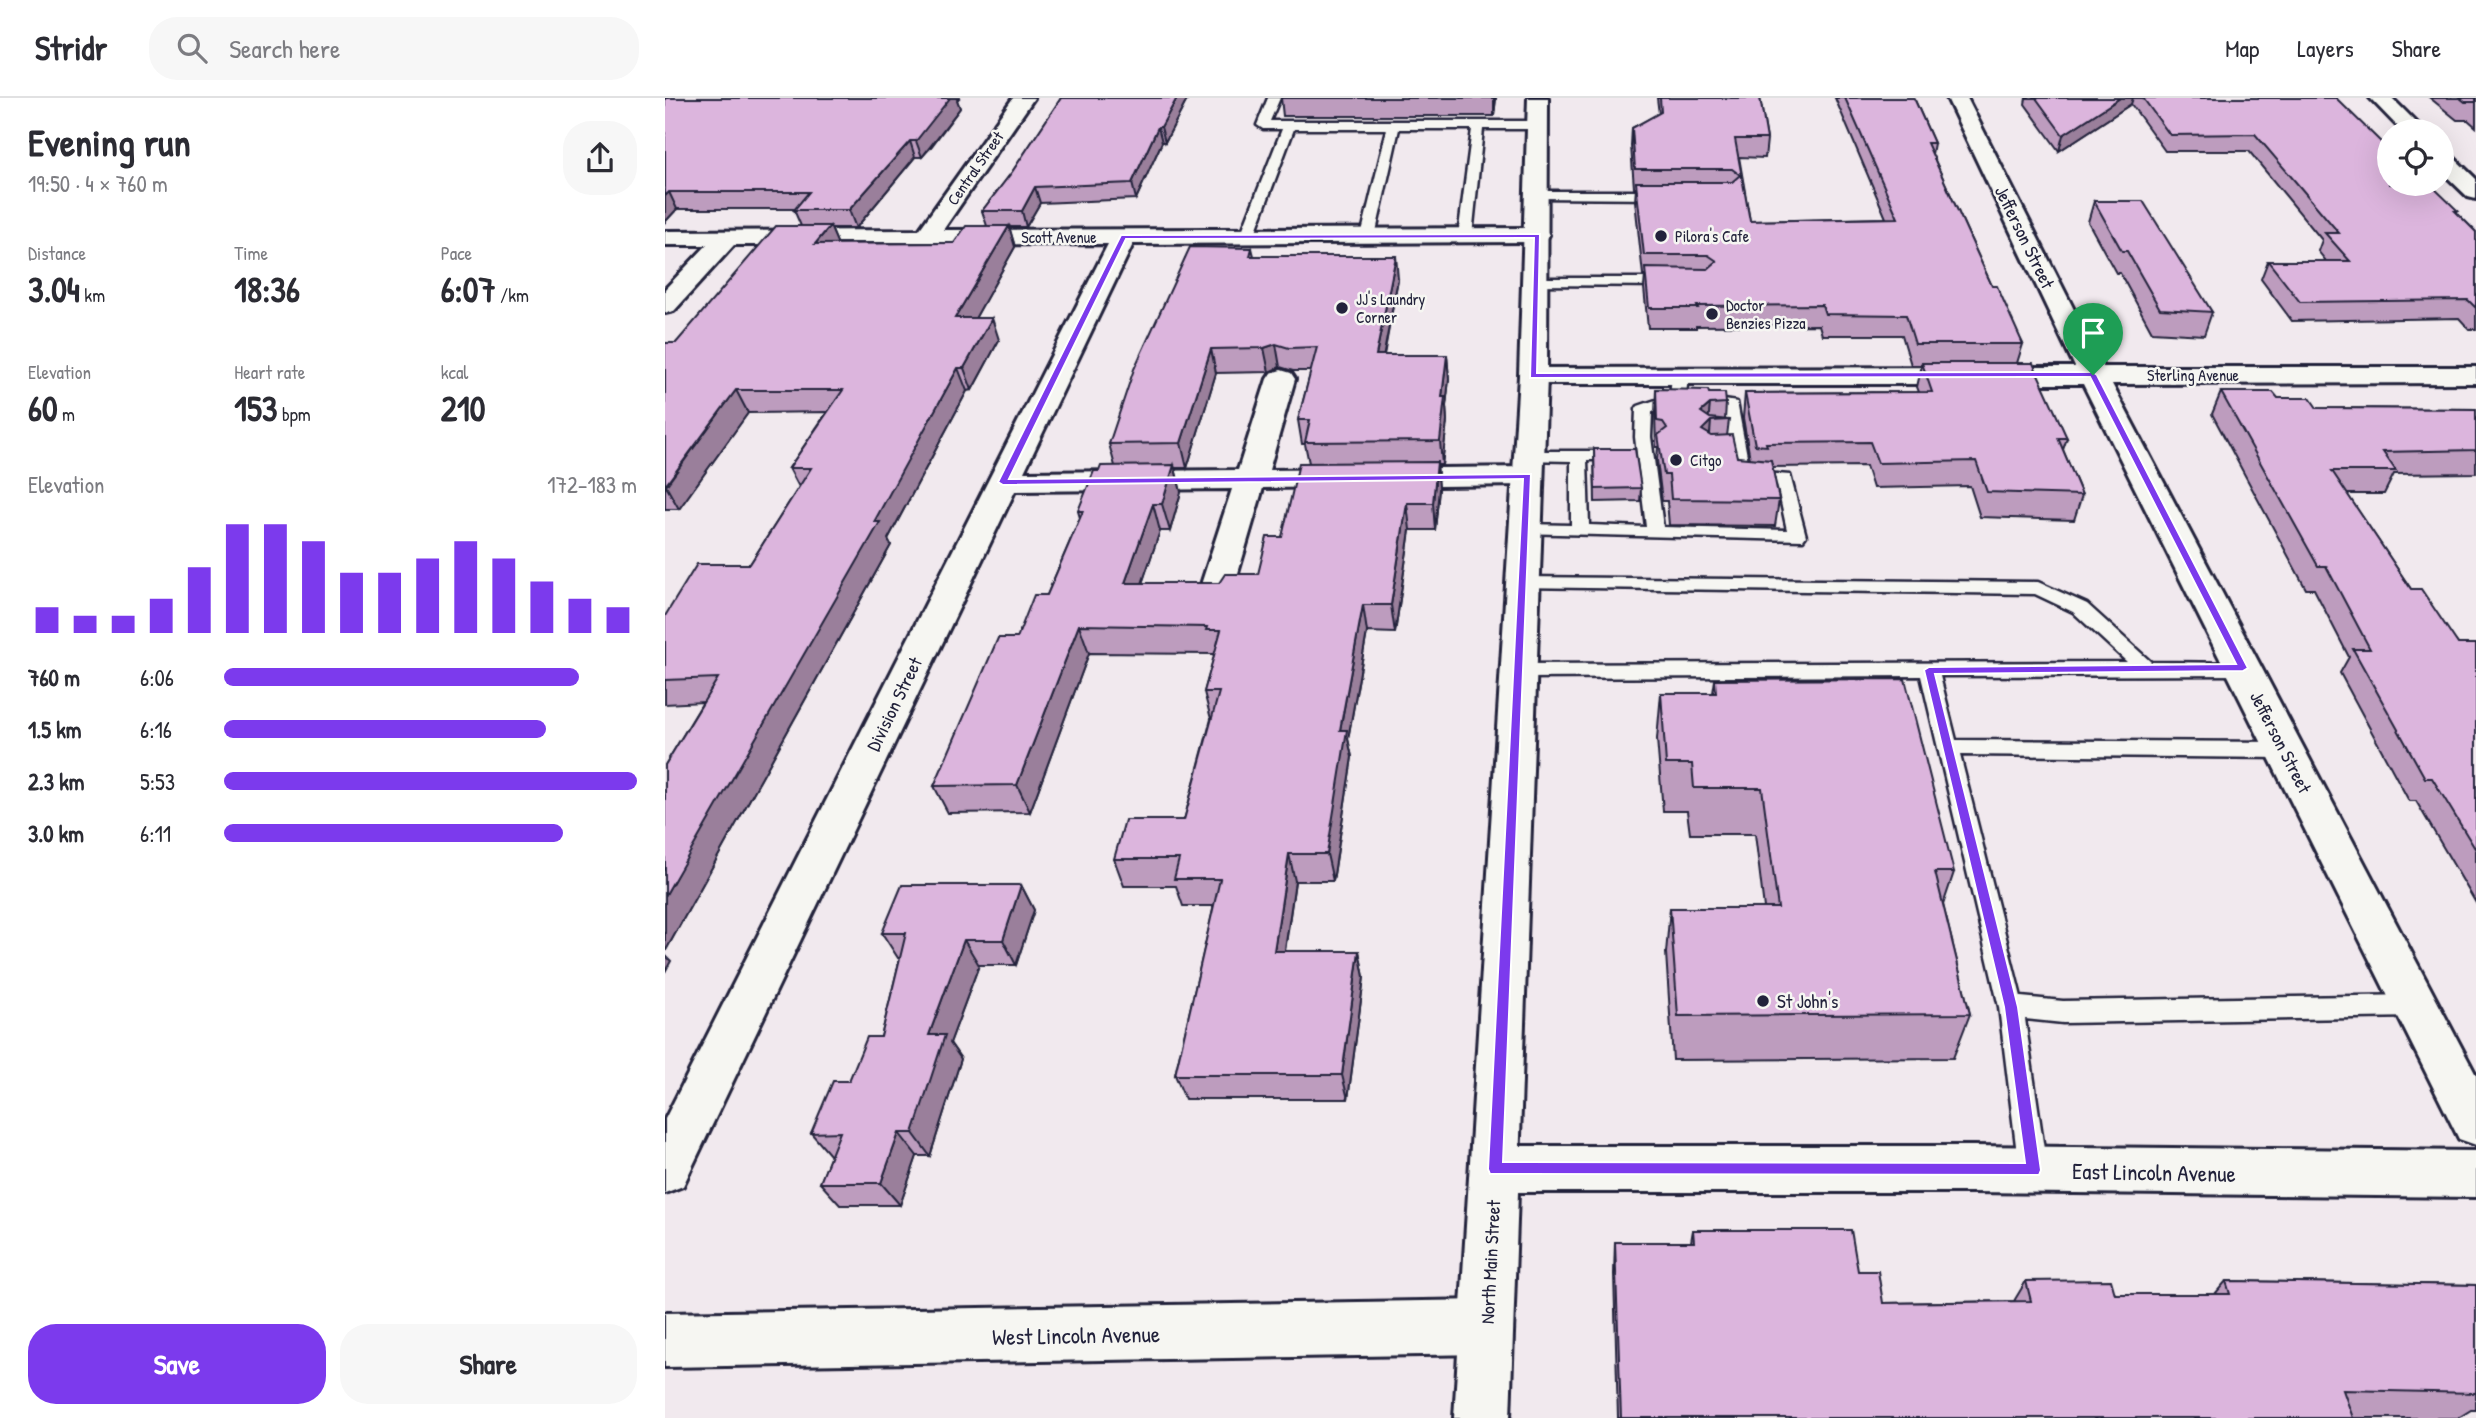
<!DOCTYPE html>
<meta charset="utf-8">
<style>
body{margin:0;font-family:"Patrick Hand",sans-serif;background:#f7f7f7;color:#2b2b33;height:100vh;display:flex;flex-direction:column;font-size:26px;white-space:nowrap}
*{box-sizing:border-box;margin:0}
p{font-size:23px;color:#7c7c81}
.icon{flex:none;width:38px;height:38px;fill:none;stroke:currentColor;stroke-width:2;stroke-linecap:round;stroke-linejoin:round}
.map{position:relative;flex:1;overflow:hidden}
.side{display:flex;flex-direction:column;background:#fff;width:665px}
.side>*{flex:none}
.fabs{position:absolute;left:1712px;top:21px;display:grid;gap:14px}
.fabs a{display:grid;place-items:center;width:77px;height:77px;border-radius:50%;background:#fff;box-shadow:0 7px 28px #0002;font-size:35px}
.pin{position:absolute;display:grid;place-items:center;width:60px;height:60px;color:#fff;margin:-72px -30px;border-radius:50% 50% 50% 0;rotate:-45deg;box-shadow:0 0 7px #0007}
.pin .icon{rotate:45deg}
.round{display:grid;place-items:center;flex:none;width:74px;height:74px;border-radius:28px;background:#f7f7f7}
.headline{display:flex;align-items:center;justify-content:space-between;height:119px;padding:0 28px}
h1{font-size:38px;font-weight:800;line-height:52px}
.figures{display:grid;grid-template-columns:repeat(3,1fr);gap:10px;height:119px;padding:7px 28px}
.figures div{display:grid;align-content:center}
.figures b{font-size:35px;font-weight:800}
.figures small{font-size:19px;font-weight:400}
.figures p{font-size:19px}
.chart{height:196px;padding:14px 28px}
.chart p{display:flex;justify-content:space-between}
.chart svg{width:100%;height:126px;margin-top:7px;stroke:#7c3aed;stroke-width:6}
.cta{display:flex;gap:14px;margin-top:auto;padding:14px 28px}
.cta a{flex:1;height:80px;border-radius:28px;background:#7c3aed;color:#fff;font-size:28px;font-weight:800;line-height:80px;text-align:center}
.cta a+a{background:#f7f7f7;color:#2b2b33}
ul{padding:0 28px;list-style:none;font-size:23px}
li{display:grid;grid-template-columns:112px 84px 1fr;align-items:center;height:52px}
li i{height:18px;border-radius:9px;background:#7c3aed}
header{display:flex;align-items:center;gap:42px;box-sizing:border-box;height:98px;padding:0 35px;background:#fff;border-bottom:2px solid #e1e1e2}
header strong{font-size:33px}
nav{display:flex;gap:38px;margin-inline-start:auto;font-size:24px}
.search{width:490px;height:63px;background:#f7f7f7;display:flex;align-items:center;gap:18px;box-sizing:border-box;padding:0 24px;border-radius:28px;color:#7c7c81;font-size:26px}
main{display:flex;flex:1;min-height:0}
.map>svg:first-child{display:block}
</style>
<header>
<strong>Stridr</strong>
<div class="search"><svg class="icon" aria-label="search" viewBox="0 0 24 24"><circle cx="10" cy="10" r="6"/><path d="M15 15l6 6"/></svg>Search here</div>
<nav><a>Map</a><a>Layers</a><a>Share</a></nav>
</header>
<main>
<section class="side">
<div class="headline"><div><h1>Evening run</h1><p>19:50 · 4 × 760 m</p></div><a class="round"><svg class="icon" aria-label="share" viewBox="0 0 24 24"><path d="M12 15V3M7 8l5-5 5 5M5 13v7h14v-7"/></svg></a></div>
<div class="figures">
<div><p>Distance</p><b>3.04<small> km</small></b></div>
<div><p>Time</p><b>18:36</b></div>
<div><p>Pace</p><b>6:07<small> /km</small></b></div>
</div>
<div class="figures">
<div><p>Elevation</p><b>60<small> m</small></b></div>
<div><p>Heart rate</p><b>153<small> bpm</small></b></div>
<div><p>kcal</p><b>210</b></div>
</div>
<div class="chart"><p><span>Elevation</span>172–183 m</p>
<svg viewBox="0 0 160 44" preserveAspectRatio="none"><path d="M5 44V35M15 44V38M25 44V38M35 44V32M45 44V21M55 44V6M65 44V6M75 44V12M85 44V23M95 44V23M105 44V18M115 44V12M125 44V18M135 44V26M145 44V32M155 44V35"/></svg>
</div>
<ul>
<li><b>760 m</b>6:06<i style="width:86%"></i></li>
<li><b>1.5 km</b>6:16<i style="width:78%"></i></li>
<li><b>2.3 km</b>5:53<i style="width:100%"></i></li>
<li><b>3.0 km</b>6:11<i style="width:82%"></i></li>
</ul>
<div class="cta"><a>Save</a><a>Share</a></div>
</section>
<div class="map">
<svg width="1811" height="1320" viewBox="0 0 1811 1320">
<rect width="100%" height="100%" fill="#f1e9ee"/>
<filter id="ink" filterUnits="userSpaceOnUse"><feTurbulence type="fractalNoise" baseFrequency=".0143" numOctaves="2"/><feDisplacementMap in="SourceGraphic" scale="14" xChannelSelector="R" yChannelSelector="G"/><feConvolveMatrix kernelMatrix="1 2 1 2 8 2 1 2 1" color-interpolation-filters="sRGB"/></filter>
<g filter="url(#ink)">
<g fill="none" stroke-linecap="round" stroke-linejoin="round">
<!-- service casing -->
<g stroke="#22223b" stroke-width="5">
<g id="service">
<path d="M603 0H615L605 23H873L879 27 873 31H818L807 138 800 142 793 138 807 31H734L710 138 703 142 696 138 722 31H629L589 138 582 142 575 138 617 31H598L592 27Z"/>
<path d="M873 93H996L1002 97 996 101 868 100V94Z"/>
<path d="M871 180H1008L1015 184 1008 188 866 187V181Z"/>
<path d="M1015 274 1023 279 1021 296 1072 304 1085 374 1125 377 1141 438 1138 442 854 435 851 431 860 426 906 427V363L858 362 856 358 864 353H962L964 357 956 362H922L924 427 981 429 970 339 971 311 973 308 1005 297 1007 279ZM1014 305 1059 311 1069 379 1077 384 1112 386 1122 432 998 429 986 339 987 314Z"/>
<path d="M857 479 1373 484 1422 506 1486 564 1585 565 1588 570 1585 575 1578 577 1275 578 1291 642 1620 644 1627 647 1630 652 1627 657 1620 660 1295 657 1356 899 1398 903 1752 897 1761 901 1764 908 1761 915 1752 919 1398 925 1360 921 1382 1072 1378 1081 1368 1085 1358 1081 1354 1072 1334 909 1256 578 853 580 846 578 843 573 846 568 853 566 1462 564 1408 514 1370 496 850 489 848 485Z"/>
</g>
</g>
<!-- minor casing -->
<g stroke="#22223b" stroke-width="6">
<g id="minor">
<path d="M348 0H369L278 132 872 130 881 132 884 137 881 142 872 144 468 146 359 374 573 372 602 281 606 275 616 272 626 275 630 281 604 372 862 369 873 371 877 378 873 385 862 387 598 390 566 499 561 507 549 510 537 507 532 499 567 391 350 393 18 1088 0 1095V1021L443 146 69 147 9 213 0 215V191L42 147H0V133L254 132Z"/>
<path d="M1282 0H1302L1438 269H1811V285L1447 286 1811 977V1047L1794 1041 1418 286H868L858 284 854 278 858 272 868 270 1410 269Z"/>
<path d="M1705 0H1727L1760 33H1737Z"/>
<path d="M1776 53 1784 55 1811 81V101L1803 99 1776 73Z"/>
<path d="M830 1048H1308L1811 1053V1099L1308 1094H830L812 1087 805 1071 812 1055Z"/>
<path d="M821 1202 840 1210 848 1229 840 1248 821 1256 0 1269V1215Z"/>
</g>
</g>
<!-- secondary casing -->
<g stroke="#22223b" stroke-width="6">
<path id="secondary" d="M863 0H883L882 278 845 1320H789L854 278Z"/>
</g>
<!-- service -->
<use href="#service" fill="#f6f6f2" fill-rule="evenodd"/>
<!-- minor -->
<use href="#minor" fill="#f6f6f2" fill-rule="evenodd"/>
<!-- secondary -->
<use href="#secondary" fill="#f6f6f2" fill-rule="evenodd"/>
</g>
<!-- wall -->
<g fill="#bd9cbe" stroke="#22223b" stroke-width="2" fill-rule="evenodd">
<path d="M0 0H294L292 2 295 10 266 49 257 59H250L191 130H166L172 145H289L322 128 317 113 347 74 396 0H523L500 44H497L471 101 375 105 361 129H344L350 149 310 220 334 242 307 292 302 293 223 441 226 447 0 854V667L38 604 0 606V518L85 466 134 389 124 370 162 314 83 315 14 411H0V245H11L136 128 129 112 130 111H12L0 124Z"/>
<path d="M616 0H831L829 18H618Z"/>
<path d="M992 0H1095L1102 41 1100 60 1074 59 1085 123 1221 120 1170 0H1249L1269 45 1267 56 1327 188 1358 246 1352 265 1402 340 1398 352 1417 397 1409 422 1315 419 1305 388 1208 390 1201 368 1107 369 1114 402 1110 428 1004 427 1002 403H997L992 362 993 349H991L990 316 991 291 1044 295 1061 305 1060 322H1064L1062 338 1072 359 1085 361 1078 320 1080 295 1254 294 1252 289 1257 267H1246L1237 237H1157L1154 227 1031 228V230H983L979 190 980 177H978L970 103 971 90H969L966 48 967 30 994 16Z"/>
<path d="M1361 0H1671L1724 86 1793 113 1792 115 1811 134V231H1804L1794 220 1627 223 1596 181 1603 163H1661L1653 153 1657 142 1584 53H1500L1466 6 1394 53 1360 6Z"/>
<path d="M1765 0H1811V29L1803 22H1792Z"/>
<path d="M1429 103 1547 214 1539 237 1487 234 1455 175H1451L1423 124Z"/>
<path d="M587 150 589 158 733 181 719 257H782L784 281 781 308 782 323 777 367H772L774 391 770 432H745L730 535 702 534 683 641 687 659 668 783H630L620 853H694L699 879 683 1001H520L510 977 549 808H518L511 788H459L449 761 519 722 546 621 539 594 549 559 548 556 424 555 365 714 283 715 269 688 352 540 382 497 415 420 413 413 450 368 444 346ZM615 269 628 273H646L633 322 637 346H640L644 365 617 439 593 476 554 485H477L495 433H505L516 394 510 370H522L551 275 604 274Z"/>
<path d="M1556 294 1613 300 1652 310 1811 311V375L1729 376 1719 396H1682L1746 491 1793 546H1811V805L1751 703H1744L1675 575 1684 559 1649 491H1641L1547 316Z"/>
<path d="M929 351 976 390 975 403 930 404Z"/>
<path d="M1050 582 1289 774 1278 807 1305 916 1288 960 1008 962 1001 855 1005 810H1099L1090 736H1025L1022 713H998L992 641 996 595H1048Z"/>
<path d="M356 787 369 812 351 867H314L285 945 296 961 265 1058H252L235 1107H175L155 1085 166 1058 146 1035 216 939 235 860H233L217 835Z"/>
<path d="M1028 1132 1193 1173 1218 1205 1349 1203 1361 1183 1450 1196H1550L1561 1183 1811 1187V1312H1806L1793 1320H953L949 1176 950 1144H1026Z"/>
</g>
<!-- shaded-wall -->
<g fill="#9a7f9b" stroke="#22223b" stroke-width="2">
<path d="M282 0H294L292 2 295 10 257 59 251 43Z"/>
<path d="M512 0H523L500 44 496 29Z"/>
<path d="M829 0H831L829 18Z"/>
<path d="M1455 0H1468L1466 6 1394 53 1398 37Z"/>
<path d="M493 29 497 44 471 101 467 85Z"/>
<path d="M245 43 250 59 191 130 184 112Z"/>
<path d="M370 89 375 105 361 129 357 113Z"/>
<path d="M4 94 12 111 0 124V98Z"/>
<path d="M165 128 174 149 150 146Z"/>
<path d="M344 128 350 149 298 242 290 220Z"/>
<path d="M731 158 733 181 714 281 711 257Z"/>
<path d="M327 220 334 242 307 292 299 270Z"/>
<path d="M611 246 615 269 604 274 599 250Z"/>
<path d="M546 251 551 275 522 370 516 345Z"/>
<path d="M782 257 784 281 781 308 782 323 777 367 775 343 777 299Z"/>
<path d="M293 270 302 293 223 441 226 447 0 854V798Z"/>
<path d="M71 292 83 315 14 411 1 388Z"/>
<path d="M1045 306 1043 326 1046 323 1044 349 1035 357 1036 314Z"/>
<path d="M772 364 774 391 770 432 768 405Z"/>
<path d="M509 367 516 394 505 433 497 406Z"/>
<path d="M742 405 745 432 730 535 726 507Z"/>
<path d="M488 406 495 433 468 512 460 485Z"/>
<path d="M698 507 702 534 683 641 687 659 668 783 662 756 675 632Z"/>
<path d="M414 527 424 555 365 714 352 687Z"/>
<path d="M624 756 630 783 616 879 609 853Z"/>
<path d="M356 787 369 812 351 867 338 842Z"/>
<path d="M299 842 314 867 285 945 296 961 265 1058 248 1035 264 937Z"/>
<path d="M694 853 699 879 683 1001 677 977Z"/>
<path d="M0 857 6 863 0 874Z"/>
<path d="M234 1035 252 1058 235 1107 216 1085Z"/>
</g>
<!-- building -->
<g fill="#dcb5dd" stroke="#22223b" stroke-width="2">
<path d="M0 0H285L251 43H245L184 112H129L144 94H4L0 98Z"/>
<path d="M396 0H512L496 29H493L467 85 370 89 357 113H317L347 74Z"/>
<path d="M995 0H1095L1102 41H1070L1085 123 1233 120 1180 0H1249L1269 45H1262L1327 188H1332L1358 246H1250L1241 217 1160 216 1157 207 1032 208 1033 210H984L980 170 1043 171 1052 163 1043 157H979L971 84H1067L1075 77 1067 71H970L967 30 996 14Z"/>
<path d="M1371 0H1455L1398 37Z"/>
<path d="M1478 0H1671L1724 52V86H1765L1793 113H1790L1811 134V210L1803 202 1635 204 1603 163H1685L1660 135H1674L1590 36 1505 37Z"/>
<path d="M1795 0H1811V4H1800Z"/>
<path d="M1429 103H1478L1547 214 1495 211 1462 153H1457Z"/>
<path d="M111 128H165L150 146 289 145 301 128H344L290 220H327L299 270H293L209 424H215L0 798V667L53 580 0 582V518L32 466H85L146 370H124L178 292H71L0 388V245H11Z"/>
<path d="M525 149 587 150 585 158H731L711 257H782L777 299H780L775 343 640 344 645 322H633L652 249 624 250 611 246 599 250 546 251 516 345 444 346 469 271Z"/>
<path d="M1257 265H1368L1402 340H1393L1417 397 1322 394 1311 363 1213 365 1205 344 1101 345 1102 348 1090 347 1080 295 1267 294Z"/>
<path d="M991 291 1043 292 1044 295H1060L1061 305 1045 306 1036 314 1045 320 1064 322 1046 323 1037 332 1047 338 1067 337 1072 359 1106 362 1114 402 1006 401 1004 377H999L993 337 1002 330 998 324 992 323Z"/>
<path d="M1556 294H1608L1613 300H1645L1652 310 1811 311V352L1718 354 1731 373H1667L1746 491H1756L1793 546H1811V752L1767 680H1760L1688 551H1705L1661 468H1653Z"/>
<path d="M929 351H970L976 390 930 391Z"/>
<path d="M772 364 768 405H742L726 507H698L675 632H682L662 756H624L609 853H694L677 977H510L555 781H509L514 761H449L460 722H519L554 594H539L556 532H541L542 529 414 527 352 687 269 688 333 540H352L369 497H382L418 413H413L429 373H434L436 368 509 367 497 406H488L460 485H554L560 476H593L602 439H617L634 365Z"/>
<path d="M1240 581 1289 774H1270L1305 916 1013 918 1005 810H1113L1097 690H1029L1027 666H1001L996 595H1051L1050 582Z"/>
<path d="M237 787H356L338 842H299L264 937H280L248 1035H234L216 1085H155L175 1034 146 1035 168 983H184L202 939H216L241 835H217Z"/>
<path d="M1028 1132H1186L1193 1173H1213L1218 1205 1366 1203 1361 1183 1446 1182 1450 1196H1565L1561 1183 1811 1187V1295L1678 1292 1688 1320H956L950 1144H1029Z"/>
</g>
</g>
<!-- route -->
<path fill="#7c3aed" stroke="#fff" stroke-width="2" fill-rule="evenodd" d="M875 136 872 275 1428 274 1432 277 1583 570 1578 573 1270 576 1353 909 1376 1072 1374 1077 825 1076 823 1071 858 381 338 387 333 384 456 137ZM869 140 865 280 1425 279 1571 566 1264 569 1259 572 1339 909 1360 1065 838 1064 866 376 344 381 461 141Z"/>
<!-- markers -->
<g fill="#22223b" stroke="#f6f6f2" stroke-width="2.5">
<circle cx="996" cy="138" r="7"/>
<circle cx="677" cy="210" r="7"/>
<circle cx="1047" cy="216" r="7"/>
<circle cx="1011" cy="362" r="7"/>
<circle cx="1098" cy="903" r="7"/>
</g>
<g text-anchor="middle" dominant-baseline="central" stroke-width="5" stroke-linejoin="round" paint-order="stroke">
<!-- far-street labels -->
<g font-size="16" fill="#22223b" stroke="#f6f6f2">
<text transform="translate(310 70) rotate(-55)">Central Street</text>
<text x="394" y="139">Scott Avenue</text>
<text x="1528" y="277">Sterling Avenue</text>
</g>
<!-- far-poi labels -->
<g font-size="16" fill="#22223b" stroke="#f6f6f2" text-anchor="start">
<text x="1010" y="138">Pilora's Cafe</text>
<text x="691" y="201">JJ's Laundry<tspan x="691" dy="18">Corner</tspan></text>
<text x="1061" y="207">Doctor<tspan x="1061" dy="18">Benzies Pizza</tspan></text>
<text x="1025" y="362">Citgo</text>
</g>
<!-- street labels -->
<g font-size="19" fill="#22223b" stroke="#f6f6f2">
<text transform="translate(1360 139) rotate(64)">Jefferson Street</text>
<text transform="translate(229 606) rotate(-64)">Division Street</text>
<text transform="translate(1616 644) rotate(63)">Jefferson Street</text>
<text transform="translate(825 1164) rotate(-87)">North Main Street</text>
</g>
<!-- poi labels -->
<g font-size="19" fill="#22223b" stroke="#f6f6f2" text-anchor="start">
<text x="1112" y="903">St John's</text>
</g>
<!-- near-street labels -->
<g font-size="23" fill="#22223b" stroke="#f6f6f2">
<text transform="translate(1489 1074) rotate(1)">East Lincoln Avenue</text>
<text transform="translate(411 1237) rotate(-1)">West Lincoln Avenue</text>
</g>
</g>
</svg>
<div class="fabs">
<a><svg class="icon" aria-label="locate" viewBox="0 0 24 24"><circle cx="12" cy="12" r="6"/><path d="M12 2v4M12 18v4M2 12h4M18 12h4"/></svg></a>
</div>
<div class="pin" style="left:1428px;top:277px;background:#1e9e55"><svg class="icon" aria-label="arrive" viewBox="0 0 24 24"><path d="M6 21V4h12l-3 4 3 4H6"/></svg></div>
</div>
</main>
